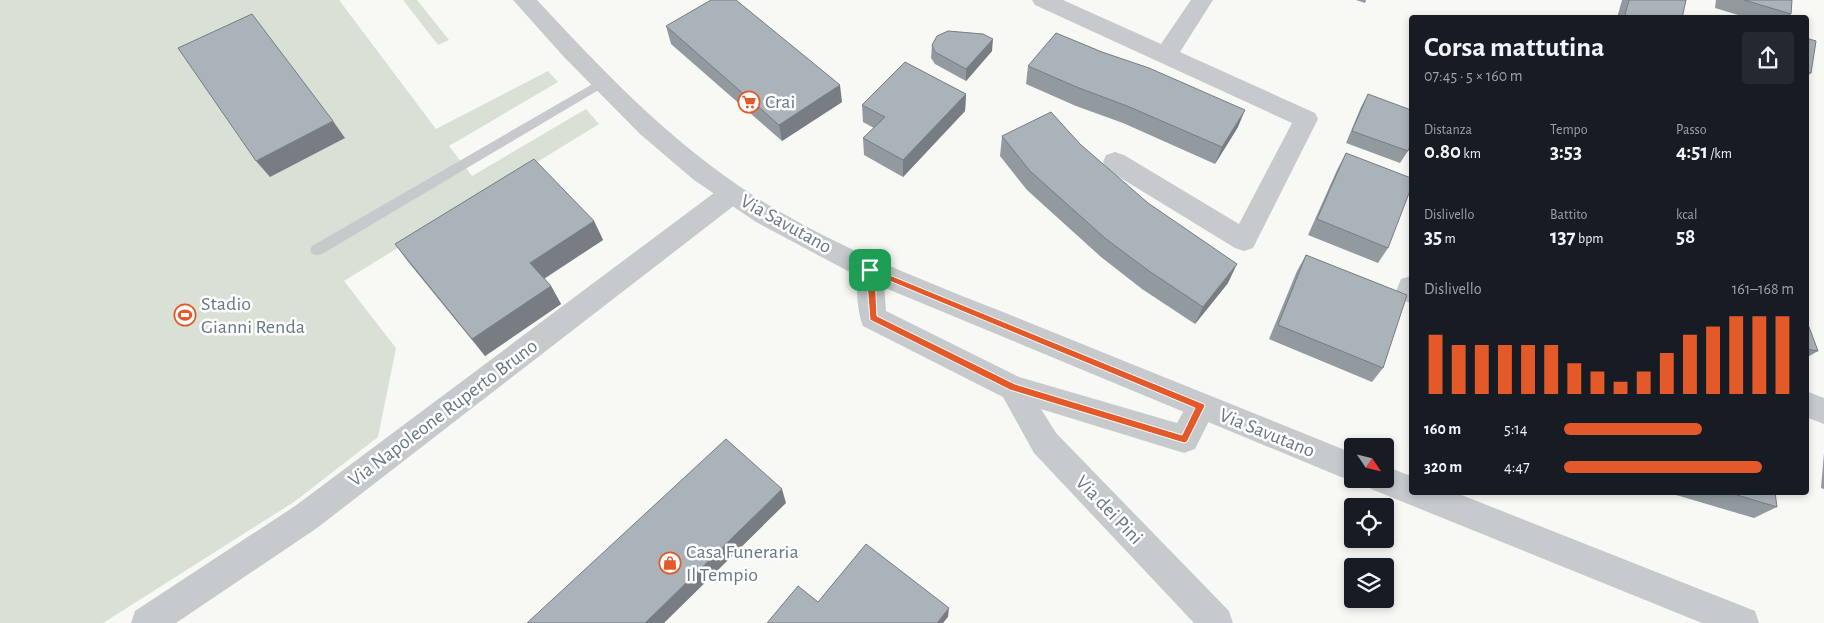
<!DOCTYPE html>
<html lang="it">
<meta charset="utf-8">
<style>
body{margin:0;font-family:"Alegreya Sans",sans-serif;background:#242831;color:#f1f3f6;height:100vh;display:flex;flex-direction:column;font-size:19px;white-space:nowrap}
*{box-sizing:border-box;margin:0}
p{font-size:16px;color:#9ea1a6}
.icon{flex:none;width:28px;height:28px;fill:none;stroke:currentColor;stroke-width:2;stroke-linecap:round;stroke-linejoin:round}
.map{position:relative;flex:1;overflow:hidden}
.sheet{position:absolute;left:1409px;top:15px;width:400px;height:480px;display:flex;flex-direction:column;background:#171b24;border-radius:5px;box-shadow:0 2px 8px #0003}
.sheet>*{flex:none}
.needle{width:32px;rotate:125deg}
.controls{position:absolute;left:1344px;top:438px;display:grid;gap:10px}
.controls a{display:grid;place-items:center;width:50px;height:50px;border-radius:5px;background:#171b24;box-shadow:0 2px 8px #0003;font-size:25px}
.pin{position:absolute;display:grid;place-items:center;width:42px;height:42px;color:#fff;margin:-21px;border-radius:10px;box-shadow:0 2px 8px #0006}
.round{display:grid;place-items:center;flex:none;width:52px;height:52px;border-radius:5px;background:#242831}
.summary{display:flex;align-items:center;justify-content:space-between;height:85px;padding:0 15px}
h1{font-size:28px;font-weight:700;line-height:38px}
.metrics{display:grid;grid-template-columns:repeat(3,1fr);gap:8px;height:85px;padding:5px 15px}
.metrics div{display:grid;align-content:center}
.metrics b{font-size:21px;font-weight:700}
.metrics small{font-size:14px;font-weight:400}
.metrics p{font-size:14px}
.chart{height:140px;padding:10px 15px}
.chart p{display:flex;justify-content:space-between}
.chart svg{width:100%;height:90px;margin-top:5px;stroke:#e45929;stroke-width:6}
ul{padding:0 15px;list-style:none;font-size:16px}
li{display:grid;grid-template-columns:80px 60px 1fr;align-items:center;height:38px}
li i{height:12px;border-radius:6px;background:#e45929}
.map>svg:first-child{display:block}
</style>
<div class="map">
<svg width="1824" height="623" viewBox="0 0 1824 623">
<rect width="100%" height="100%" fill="#f8f8f5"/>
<!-- green -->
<g fill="#d9e0d6">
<path d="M0 0H339L436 129 548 71 558 82 449 146 472 176 586 109 599 124 344 281 396 348 378 437 294 502 103 623H0Z"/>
<path d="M403 0H417L449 40 438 45Z"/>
</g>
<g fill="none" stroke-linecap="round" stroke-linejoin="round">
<!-- service -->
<path fill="#c6cacd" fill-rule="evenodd" d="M603 78 609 82 607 85 322 254 317 255 312 254 310 250 312 246Z"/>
<!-- minor -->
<g fill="#c6cacd" fill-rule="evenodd">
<path d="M1032 0H1063L1161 44 1191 0H1213L1180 52 1315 113 1318 119 1253 248 1244 251 1235 248 1106 169 1103 162 1106 155 1115 152 1124 155 1239 224 1292 123 1035 5Z"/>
<path d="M731 184 740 187 744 194 740 201 317 528 176 623H131L135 611 295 506 722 187Z"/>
<path d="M870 259 879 262 883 270 886 311 1019 377 1177 423 1191 398 1201 394 1211 398 1216 407 1195 449 1184 453 1041 409 1056 433 1229 611 1233 623H1194L1034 453 1003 397 863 326C857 313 854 276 861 262Z"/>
<path d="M1411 276V303L1401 300 1396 291 1401 279Z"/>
<path d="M1806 391 1824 398V424L1806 417Z"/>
</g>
<!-- tertiary -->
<g fill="#c6cacd" fill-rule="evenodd">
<path d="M513 0H537C599 67 663 134 739 186 823 243 920 279 1013 316 1126 362 1239 407 1352 453V479H1358L1352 481 1341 477 861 278 756 222 694 180 640 134 564 57Z"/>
<path d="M1385 466 1411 476V492H1454L1755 611 1759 623H1702L1371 489 1367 479H1385Z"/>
</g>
</g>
<!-- wall -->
<g fill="#929a9f">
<path d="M1356 0H1366L1365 3Z"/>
<path d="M1622 0H1686L1682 18H1617Z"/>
<path d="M1716 0H1792L1791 14 1788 18H1748L1715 8Z"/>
<path d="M666 26 842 102 782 141 671 44Z"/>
<path d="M1806 38 1811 73 1806 77Z"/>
<path d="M932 45 992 51 966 81 935 64 931 58Z"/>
<path d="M1028 66 1238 127 1215 164 1123 123 1076 106 1026 84Z"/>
<path d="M966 94 965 111 903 177 864 155 863 138 874 128 863 122 862 105Z"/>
<path d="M1368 94 1408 151 1400 163 1346 143 1361 107Z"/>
<path d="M1002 136 1080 144 1228 283 1195 324 1142 289 1101 257 1027 190 1000 156Z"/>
<path d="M1346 153 1388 248 1378 263 1308 235 1337 170Z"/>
<path d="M594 221 603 240 544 279 551 286 561 304 485 356 409 263 395 244Z"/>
<path d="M1306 255 1383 368 1372 382 1269 339 1297 271Z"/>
<path d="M1806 319 1818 351 1806 358Z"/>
<path d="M1824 453V489L1821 488Z"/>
<path d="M1666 492H1777L1775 493 1777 507 1754 518Z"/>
</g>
<!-- shaded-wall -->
<g fill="#777d82">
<path d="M993 39 992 51 966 81V69Z"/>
<path d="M840 85 842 102 782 141 779 125Z"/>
<path d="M966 94 965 111 903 177V160Z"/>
<path d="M1245 110 1238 127 1215 164 1222 147Z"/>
<path d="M333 121 345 138 270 177 256 161Z"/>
<path d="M594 221 603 240 540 281 530 263Z"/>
<path d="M1237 264 1228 283 1195 324 1203 307Z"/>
<path d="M551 286 561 304 485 356 472 339Z"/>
<path d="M782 489 786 503 664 623H645Z"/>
<path d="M949 608 948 617 943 623H937Z"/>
</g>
<!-- building -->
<g fill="#aab3b9" stroke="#777d82">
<path d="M711 0H736L840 85 779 125 666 26Z"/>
<path d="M1629 0H1686L1682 18H1631L1625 15Z"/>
<path d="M1744 0H1792L1791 14Z"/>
<path d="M252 14 333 121 256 161 178 48Z"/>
<path d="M948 31 983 34 993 39 966 69 935 52 932 45 937 36Z"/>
<path d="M1056 33 1102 52 1149 68 1245 110 1222 147 1127 106 1079 88 1028 66Z"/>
<path d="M1806 38 1816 41 1811 73 1806 72Z"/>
<path d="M905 62 966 94 903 160 863 138 885 117 862 105Z"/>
<path d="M1368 94 1411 110V143L1408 151 1352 131Z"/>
<path d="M1051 112 1080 144 1148 203 1237 264 1203 307 1149 271 1106 239 1030 171 1002 136Z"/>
<path d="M1346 153 1411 178V188L1388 248 1317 219Z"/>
<path d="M534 159 594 221 530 263 551 286 472 339 395 244Z"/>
<path d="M1306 255 1407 295 1383 368 1278 325Z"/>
<path d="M1806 319 1818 351 1806 349Z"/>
<path d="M726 439 782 489 645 623H527Z"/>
<path d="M1727 492H1775L1777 507Z"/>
<path d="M866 544 949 608 937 623H767L798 586 818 602Z"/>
</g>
<!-- route -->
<path fill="#e45929" stroke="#fff" fill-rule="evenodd" d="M870 267 1204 404 1205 406 1187 442 1184 443 1010 390 870 320 866 270ZM875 275 1195 408 1182 435 1015 384 877 316Z"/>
<!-- icons -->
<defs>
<g id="supermarket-ring" transform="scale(1.125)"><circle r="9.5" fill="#fff" stroke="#e45929" stroke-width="1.5"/><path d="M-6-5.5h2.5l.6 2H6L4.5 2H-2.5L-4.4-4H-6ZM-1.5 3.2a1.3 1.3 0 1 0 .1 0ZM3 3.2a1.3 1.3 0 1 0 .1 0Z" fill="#e45929"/></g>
<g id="stadium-ring" transform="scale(1.125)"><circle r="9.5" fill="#fff" stroke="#e45929" stroke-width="1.5"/><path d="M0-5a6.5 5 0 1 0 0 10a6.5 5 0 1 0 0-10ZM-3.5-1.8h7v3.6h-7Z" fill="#e45929"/></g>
<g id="shop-ring" transform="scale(1.125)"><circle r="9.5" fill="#fff" stroke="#e45929" stroke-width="1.5"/><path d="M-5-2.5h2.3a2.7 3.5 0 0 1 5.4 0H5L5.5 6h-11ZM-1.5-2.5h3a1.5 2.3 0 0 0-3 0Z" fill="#e45929"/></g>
</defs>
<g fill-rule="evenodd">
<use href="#supermarket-ring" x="749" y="102"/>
<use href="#stadium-ring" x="185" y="315"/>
<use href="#shop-ring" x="670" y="563"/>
</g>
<g text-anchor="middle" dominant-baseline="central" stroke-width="5" stroke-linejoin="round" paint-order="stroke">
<!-- poi labels -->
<g font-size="20" fill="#677887" stroke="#fff" text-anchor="start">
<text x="765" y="102">Crai</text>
<text x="201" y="304">Stadio<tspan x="201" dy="23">Gianni Renda</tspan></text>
<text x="686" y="552">Casa Funeraria<tspan x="686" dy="23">Il Tempio</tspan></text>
</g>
<!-- street labels -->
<g font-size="20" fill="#677887" stroke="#fff">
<text transform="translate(786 224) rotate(29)">Via Savutano</text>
<text transform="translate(443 413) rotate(-37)">Via Napoleone Ruperto Bruno</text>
<text transform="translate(1267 433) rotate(22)">Via Savutano</text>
<text transform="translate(1109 510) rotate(46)">Via dei Pini</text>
</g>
</g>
</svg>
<div class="controls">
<a><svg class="needle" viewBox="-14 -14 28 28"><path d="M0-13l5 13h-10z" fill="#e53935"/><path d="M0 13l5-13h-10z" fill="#9ea1a6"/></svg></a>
<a><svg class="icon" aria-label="locate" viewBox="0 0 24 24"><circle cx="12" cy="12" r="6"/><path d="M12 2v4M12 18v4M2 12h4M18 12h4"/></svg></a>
<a><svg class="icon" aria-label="layers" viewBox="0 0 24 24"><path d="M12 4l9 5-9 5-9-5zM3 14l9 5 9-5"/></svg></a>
</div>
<div class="pin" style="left:870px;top:270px;background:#1e9e55"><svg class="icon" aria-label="arrive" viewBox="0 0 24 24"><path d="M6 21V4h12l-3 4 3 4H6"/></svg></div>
<section class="sheet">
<div class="summary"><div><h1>Corsa mattutina</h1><p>07:45 · 5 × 160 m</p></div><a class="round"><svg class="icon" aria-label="share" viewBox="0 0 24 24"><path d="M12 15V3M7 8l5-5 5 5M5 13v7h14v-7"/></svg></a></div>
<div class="metrics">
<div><p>Distanza</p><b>0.80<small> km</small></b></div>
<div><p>Tempo</p><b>3:53</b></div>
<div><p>Passo</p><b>4:51<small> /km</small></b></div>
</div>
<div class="metrics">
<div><p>Dislivello</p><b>35<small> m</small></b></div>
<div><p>Battito</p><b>137<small> bpm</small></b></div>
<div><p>kcal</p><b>58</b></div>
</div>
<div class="chart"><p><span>Dislivello</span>161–168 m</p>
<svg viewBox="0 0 160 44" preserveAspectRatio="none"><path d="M5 44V15M15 44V20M25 44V20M35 44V20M45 44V20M55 44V20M65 44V29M75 44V33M85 44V38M95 44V33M105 44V24M115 44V15M125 44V11M135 44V6M145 44V6M155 44V6"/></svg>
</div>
<ul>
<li><b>160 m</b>5:14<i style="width:60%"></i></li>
<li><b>320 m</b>4:47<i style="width:86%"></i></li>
</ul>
</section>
</div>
